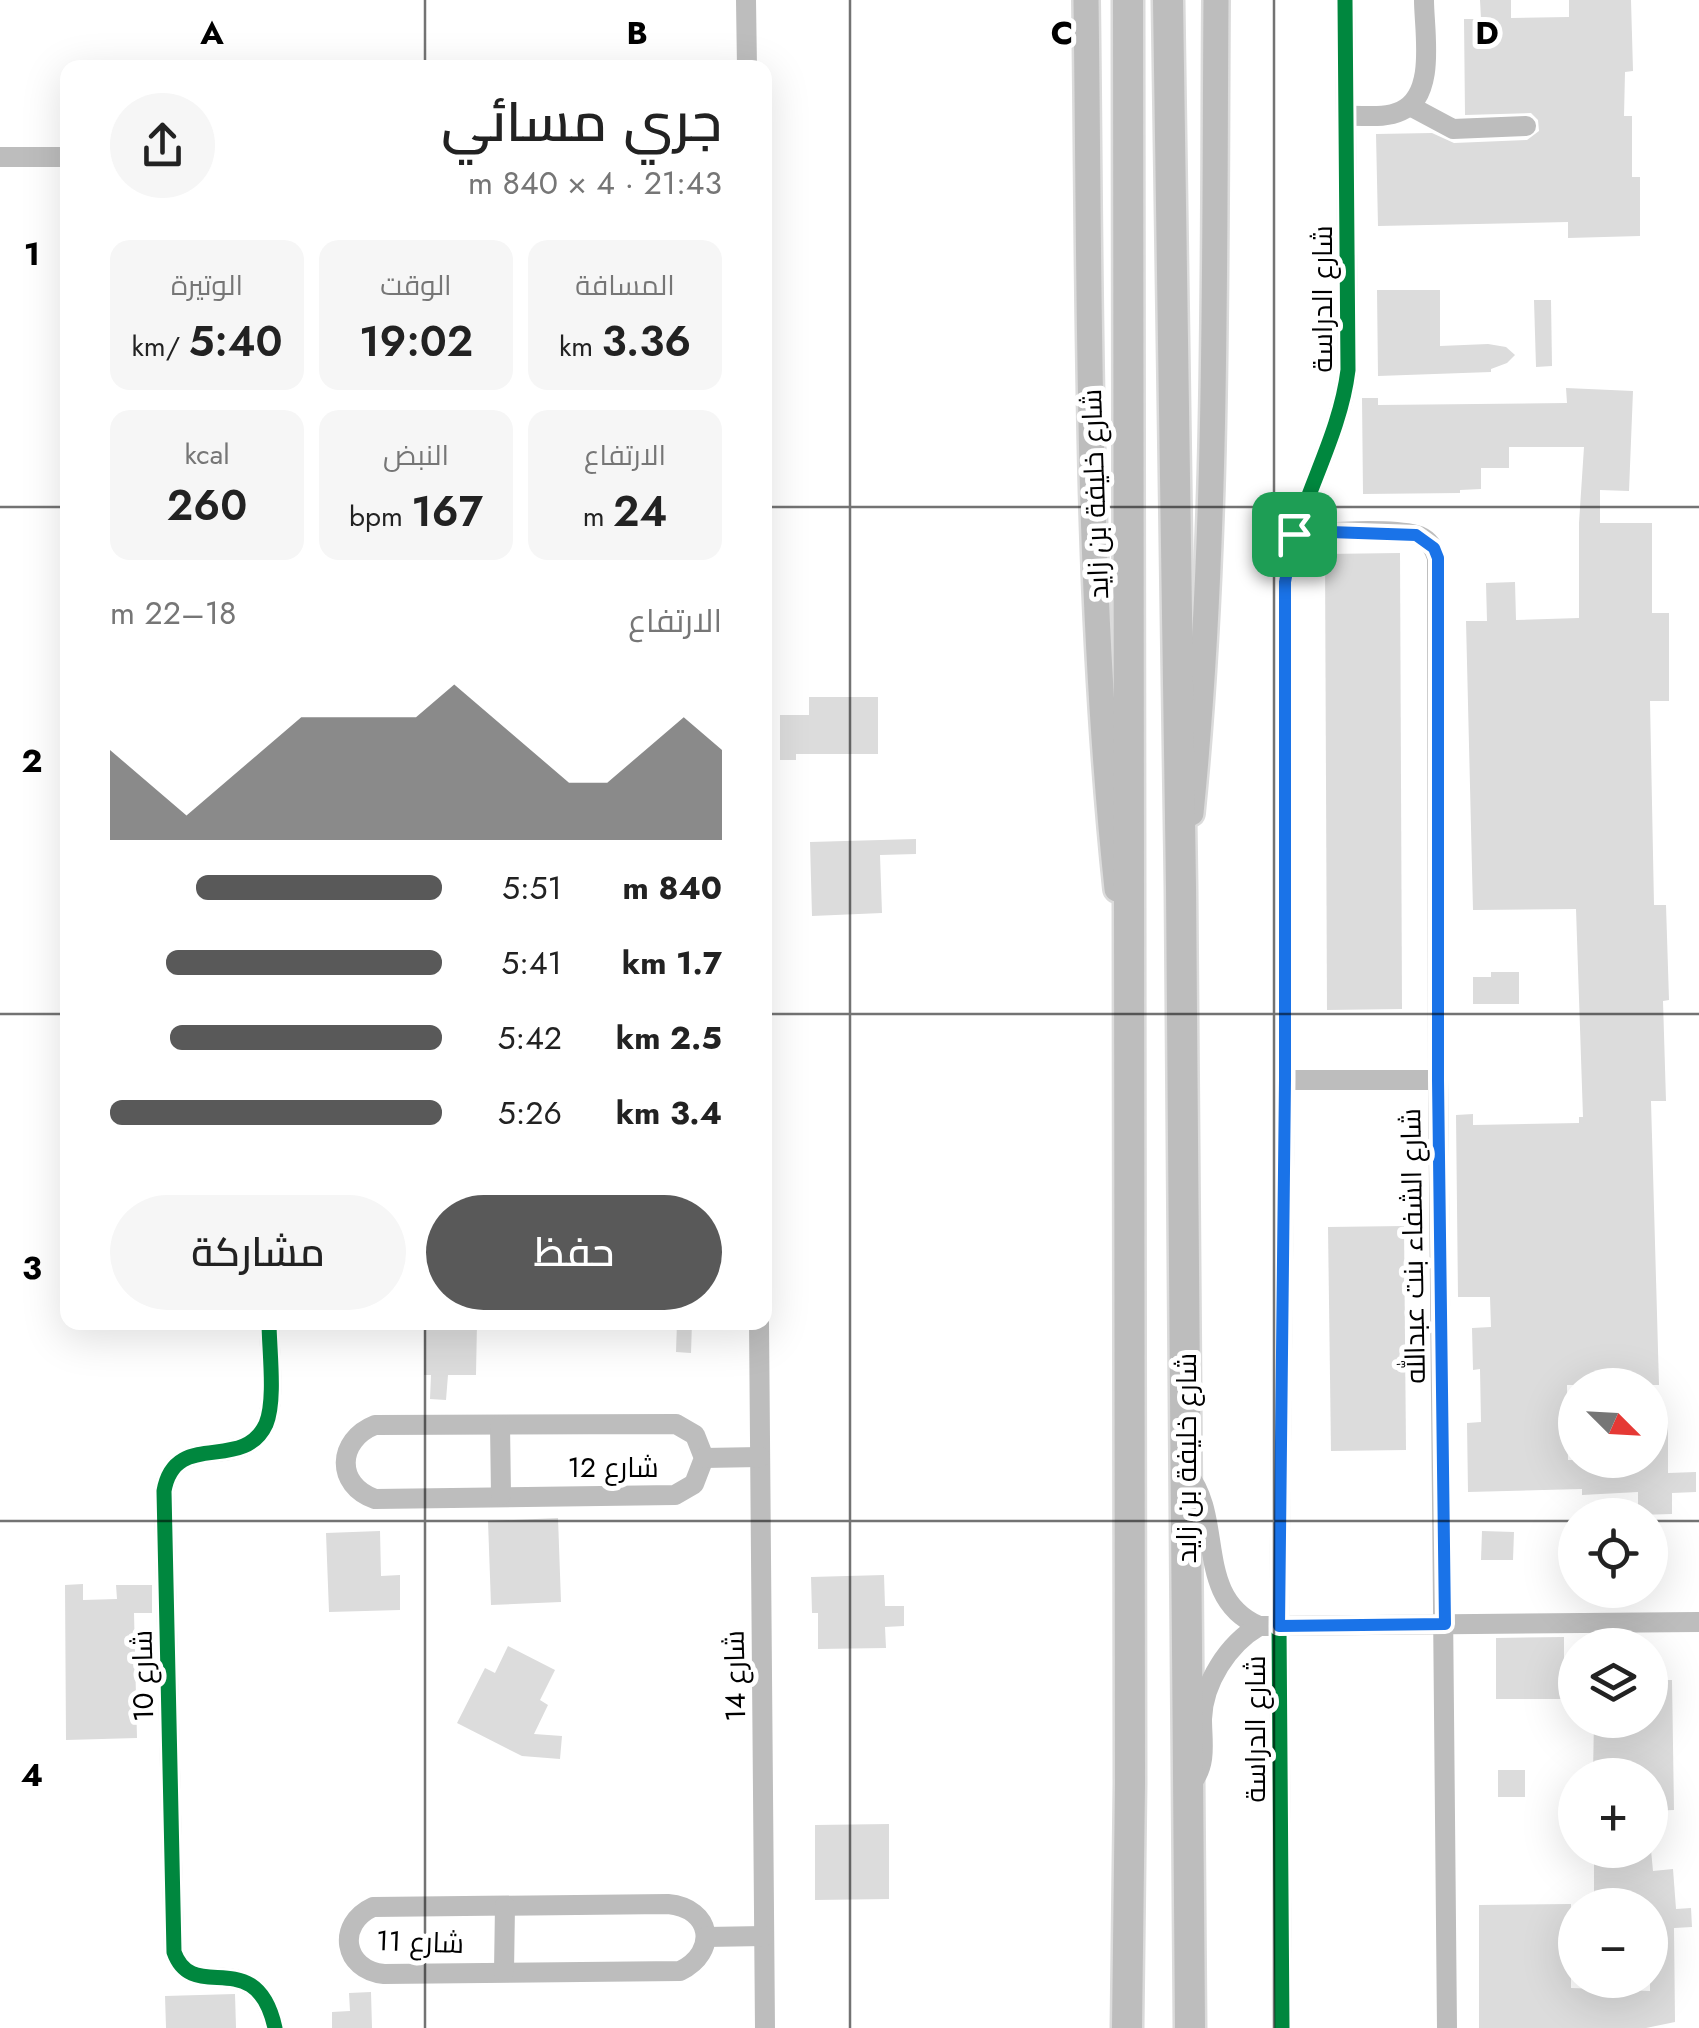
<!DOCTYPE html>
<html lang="ar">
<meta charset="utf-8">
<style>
body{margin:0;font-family:Jost,Cairo,sans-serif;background:#f6f6f6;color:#222;direction:rtl;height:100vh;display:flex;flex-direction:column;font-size:38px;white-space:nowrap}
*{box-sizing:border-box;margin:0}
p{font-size:32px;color:#767676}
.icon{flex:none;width:55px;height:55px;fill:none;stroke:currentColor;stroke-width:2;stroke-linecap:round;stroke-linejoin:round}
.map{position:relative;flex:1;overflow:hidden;direction:ltr}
.details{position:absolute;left:60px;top:60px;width:712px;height:1270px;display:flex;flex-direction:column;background:#fff;border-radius:20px;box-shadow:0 10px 40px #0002;direction:rtl}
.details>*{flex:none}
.needle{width:65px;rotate:114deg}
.tools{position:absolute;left:1558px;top:1368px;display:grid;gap:20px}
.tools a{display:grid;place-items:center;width:110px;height:110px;border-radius:50%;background:#fff;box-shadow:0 10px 40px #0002;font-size:50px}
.pin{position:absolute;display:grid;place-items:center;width:85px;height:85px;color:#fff;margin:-42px;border-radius:20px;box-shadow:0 5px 15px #0006}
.round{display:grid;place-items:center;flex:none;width:105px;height:105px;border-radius:52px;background:#f6f6f6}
.overview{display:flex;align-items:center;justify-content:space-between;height:170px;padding:0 50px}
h1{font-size:55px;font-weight:600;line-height:75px}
.stats{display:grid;grid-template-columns:repeat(3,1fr);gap:15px;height:170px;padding:10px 50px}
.stats div{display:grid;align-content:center;border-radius:20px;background:#f6f6f6;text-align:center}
.stats b{font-size:42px;font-weight:600}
.stats small{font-size:28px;font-weight:400}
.stats p{font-size:28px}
.chart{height:280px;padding:20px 50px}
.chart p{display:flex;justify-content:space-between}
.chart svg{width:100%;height:180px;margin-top:10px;fill:#595959;opacity:.7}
.primary-button{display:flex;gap:20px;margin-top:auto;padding:20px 50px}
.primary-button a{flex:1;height:115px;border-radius:60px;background:#595959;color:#fff;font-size:40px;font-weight:600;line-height:115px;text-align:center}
.primary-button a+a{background:#f6f6f6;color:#222}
ul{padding:0 50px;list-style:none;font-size:32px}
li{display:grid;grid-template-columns:160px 120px 1fr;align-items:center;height:75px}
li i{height:25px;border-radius:12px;background:#595959}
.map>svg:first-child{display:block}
</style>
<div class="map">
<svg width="1699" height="2028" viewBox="0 0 1699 2028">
<rect width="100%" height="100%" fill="#fff"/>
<!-- building -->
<g fill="#dcdcdc">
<path d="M1480 0H1511V18L1569 17V0H1631L1633 71 1625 72 1624 116H1632V177H1640V236L1568 238V222L1378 226 1376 134 1432 133 1454 143 1527 140 1539 131 1538 120 1531 113 1465 115 1464 19H1481Z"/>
<path d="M1377 290H1440V346L1488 344 1506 347 1515 355 1507 363 1491 369V372L1378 376Z"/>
<path d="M1534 300H1551L1552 366 1536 367Z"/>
<path d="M1566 388 1633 391 1629 491 1600 490V523H1652V613H1669V701H1650L1654 905H1666L1669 1000 1663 1001 1666 1101H1651L1659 1385H1567L1568 1460H1650V1423H1668V1473L1696 1472V1492L1672 1493V1514L1638 1515V1492L1582 1495V1489L1468 1492 1467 1423 1481 1422 1480 1369 1473 1370 1472 1328 1491 1327 1490 1297H1458L1456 1115 1473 1114V1125L1579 1123V1117H1583L1576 909 1473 910 1466 621H1487L1486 583 1515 582 1516 620 1579 618V523L1584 447H1509V468H1481V489L1460 490V493L1363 494 1362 398H1378V405L1567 403Z"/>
<path d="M1400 553 1402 1009 1327 1010 1325 554Z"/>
<path d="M809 697H878V754H796V760H780V715H809Z"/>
<path d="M916 839V854L880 855 882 913 812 916 810 842Z"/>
<path d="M1491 972H1519V1004H1473V977H1491Z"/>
<path d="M1404 1226 1406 1450 1331 1451 1328 1227Z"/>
<path d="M424 1322H477L476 1375H448L446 1400 430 1399 431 1375H424Z"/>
<path d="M677 1322H692L691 1353 676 1352Z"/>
<path d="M558 1518 561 1602 491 1605 488 1521Z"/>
<path d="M380 1531 381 1576 400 1575V1610L329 1612 326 1533Z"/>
<path d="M1482 1531 1514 1532 1513 1560H1481Z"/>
<path d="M884 1575 885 1606H904V1626L885 1627 886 1648 818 1649V1613H812L811 1577Z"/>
<path d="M83 1584V1600L117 1599 116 1585H152V1613H134L137 1738 66 1740 65 1585Z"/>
<path d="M1564 1637V1699H1496V1638Z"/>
<path d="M508 1646 555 1670 540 1700 548 1705 534 1734 562 1736 560 1759 522 1756 457 1723 485 1668 495 1673Z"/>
<path d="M1650 1680H1672L1674 1810 1650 1811V1775H1593L1594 1720H1650Z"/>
<rect x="1498" y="1770" width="27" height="27"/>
<path d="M889 1824V1899L815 1900V1825Z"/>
<path d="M1594 1850H1651L1653 1871 1673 1869 1676 1909 1691 1908 1692 1927 1674 1928 1675 2022 1646 2028H1479V1905L1571 1904V1988L1650 1991V1905H1594Z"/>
<path d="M371 1992 372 2028H332V2012L350 2011 349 1993Z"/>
<path d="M235 1994 236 2028H166L165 1996Z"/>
</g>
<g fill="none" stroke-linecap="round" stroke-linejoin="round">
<!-- major casing -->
<g stroke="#dbdbdb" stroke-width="30">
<g id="major">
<path d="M1086 0C1090 296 1086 594 1117 889"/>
<path d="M1191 813C1218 543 1214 271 1216 0"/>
</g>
</g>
<!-- highway casing -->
<g stroke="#dbdbdb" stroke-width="35">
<g id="highway">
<path d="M1168 0 1181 887 1190 2028"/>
<path d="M1127 2028 1130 1784 1128 0"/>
</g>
</g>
<!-- minor -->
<g stroke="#bdbdbd" stroke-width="20">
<path d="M746 0 747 68"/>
<path d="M1410 106 1453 129 1526 126"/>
<path d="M1346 116C1364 115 1384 119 1401 111 1437 95 1424 31 1424 0"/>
<path d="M0 157H68"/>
<path d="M1294 535C1325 532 1388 528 1416 535 1428 538 1434 548 1437 558L1438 1080 1447 2028"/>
<path d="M1285 1080H1438"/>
<path d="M269 1322C269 1349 276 1400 266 1424 243 1474 175 1428 164 1491L174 1952C193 2006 256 1942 275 2028"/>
<path d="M759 1322 765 2028"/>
<path d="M676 1424 695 1435 704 1458 694 1484 675 1495 375 1499C335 1485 337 1440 375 1425Z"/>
<path d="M500 1425 501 1495"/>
<path d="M704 1458 760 1457"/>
<path d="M1187 1473C1225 1519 1193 1597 1259 1626L1699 1622"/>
<path d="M1193 1781C1207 1763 1202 1741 1202 1719 1203 1683 1228 1644 1259 1626"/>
<path d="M668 1904C712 1908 719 1952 680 1971L384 1974C343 1970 336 1924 373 1907Z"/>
<path d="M706 1937 764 1936"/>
<path d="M504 1971 505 1906"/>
<path d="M1282 2028 1279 1626 1285 1080V582C1294 507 1339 444 1348 370L1345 0"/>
</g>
<!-- major -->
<use href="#major" stroke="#bdbdbd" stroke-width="25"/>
<!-- highway -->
<use href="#highway" stroke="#bdbdbd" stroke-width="30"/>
<!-- cycleway casing -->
<g stroke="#fff" stroke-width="21">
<g id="cycleway">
<path d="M269 1322C269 1349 276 1400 266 1424 243 1474 175 1428 164 1491L174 1952C193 2006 256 1942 275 2028"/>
<path d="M1282 2028 1279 1626 1285 1080V582C1294 507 1339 444 1348 370L1345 0"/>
</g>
</g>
<!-- cycleway -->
<use href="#cycleway" stroke="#00873e" stroke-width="15"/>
</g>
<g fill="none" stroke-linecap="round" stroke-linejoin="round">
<!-- route casing -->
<g stroke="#fff" stroke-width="20">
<path id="route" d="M1330 532 1416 535 1434 548 1438 558V1080L1445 1624 1279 1626 1285 1080V582L1294 534Z"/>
</g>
<!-- route -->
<use href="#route" stroke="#1a73e8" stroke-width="12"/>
</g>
<!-- grid -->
<path fill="none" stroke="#000" stroke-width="2.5" stroke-opacity="0.55" d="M425 0V68M850 0V2028M1274 0V2028M0 507H68M765 507H1699M0 1014H68M765 1014H1699M425 1322V2028M0 1521H1575M1650 1521H1699"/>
<g text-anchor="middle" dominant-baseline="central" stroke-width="10" stroke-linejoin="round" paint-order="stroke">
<!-- street labels -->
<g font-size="28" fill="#000" stroke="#fff">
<text transform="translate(1322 299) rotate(-90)">شارع الدراسة</text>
<text transform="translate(1095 494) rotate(-92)">شارع خليفة بن زايد</text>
<text transform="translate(1413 1246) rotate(-91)">شارع الشفاء بنت عبدالله</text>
<text transform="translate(1186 1458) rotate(-90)">شارع خليفة بن زايد</text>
<text x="613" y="1467">شارع 12</text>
<text transform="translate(143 1676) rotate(-91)">شارع 10</text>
<text transform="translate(735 1676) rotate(-91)">شارع 14</text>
<text transform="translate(1255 1729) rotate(-90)">شارع الدراسة</text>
<text transform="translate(420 1942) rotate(2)">شارع 11</text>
</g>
</g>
<g font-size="32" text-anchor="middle" font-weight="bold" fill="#000" stroke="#fff" stroke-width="10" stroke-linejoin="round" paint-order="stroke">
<text x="212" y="44">A</text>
<text x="637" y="44">B</text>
<text x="1062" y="44">C</text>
<text x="1487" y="44">D</text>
<text x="32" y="265">1</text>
<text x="32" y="772">2</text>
<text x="32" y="1279">3</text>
<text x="32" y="1786">4</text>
</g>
</svg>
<div class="tools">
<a><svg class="needle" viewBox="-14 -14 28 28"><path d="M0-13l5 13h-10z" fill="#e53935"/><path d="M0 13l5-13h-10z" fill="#767676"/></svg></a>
<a><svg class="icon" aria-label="locate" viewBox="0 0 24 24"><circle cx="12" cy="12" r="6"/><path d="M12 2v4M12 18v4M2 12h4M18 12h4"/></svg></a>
<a><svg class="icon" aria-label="layers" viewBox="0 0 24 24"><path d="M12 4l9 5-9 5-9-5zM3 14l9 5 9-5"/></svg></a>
<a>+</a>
<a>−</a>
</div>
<div class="pin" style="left:1294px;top:534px;background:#1e9e55"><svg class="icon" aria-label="arrive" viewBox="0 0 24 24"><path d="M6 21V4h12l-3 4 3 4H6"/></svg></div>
<section class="details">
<div class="overview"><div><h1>جري مسائي</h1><p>21:43 · 4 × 840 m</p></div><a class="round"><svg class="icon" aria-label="share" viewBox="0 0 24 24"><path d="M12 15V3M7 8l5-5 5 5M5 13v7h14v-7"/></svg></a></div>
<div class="stats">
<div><p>المسافة</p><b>3.36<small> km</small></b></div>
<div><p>الوقت</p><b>19:02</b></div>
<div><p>الوتيرة</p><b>5:40<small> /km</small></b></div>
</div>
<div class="stats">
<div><p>الارتفاع</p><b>24<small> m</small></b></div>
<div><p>النبض</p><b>167<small> bpm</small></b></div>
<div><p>kcal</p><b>260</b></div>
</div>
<div class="chart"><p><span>الارتفاع</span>18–22 m</p>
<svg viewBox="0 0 160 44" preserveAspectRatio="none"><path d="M0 44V22L10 30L20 38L30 30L40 22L50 14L60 14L70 14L80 14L90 6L100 14L110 22L120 30L130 30L140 22L150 14L160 22V44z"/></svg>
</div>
<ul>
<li><b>840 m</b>5:51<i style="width:74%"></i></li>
<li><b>1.7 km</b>5:41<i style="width:83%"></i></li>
<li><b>2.5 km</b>5:42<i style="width:82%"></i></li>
<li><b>3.4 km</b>5:26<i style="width:100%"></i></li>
</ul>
<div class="primary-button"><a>حفظ</a><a>مشاركة</a></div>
</section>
</div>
